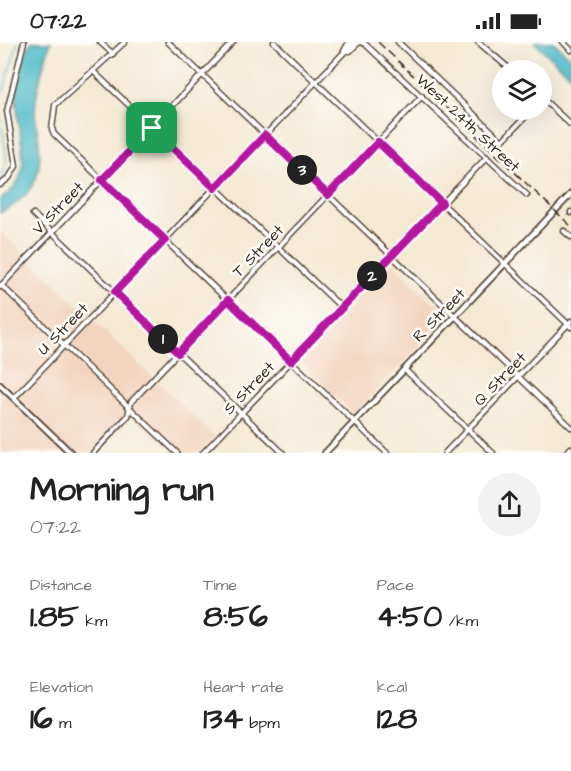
<!DOCTYPE html>
<style>
body{margin:0;font-family:"Architects Daughter",sans-serif;background:#f2f2f2;color:#222;height:100vh;display:flex;flex-direction:column;font-size:22px;white-space:nowrap}
*{box-sizing:border-box;margin:0}
p{font-size:20px;color:#767676}
.icon{flex:none;width:33px;height:33px;fill:none;stroke:currentColor;stroke-width:2;stroke-linecap:round;stroke-linejoin:round}
.map{position:relative;height:411px;overflow:hidden}
.panel{display:flex;flex-direction:column;background:#fff;flex:1}
.panel>*{flex:none}
.buttons{position:absolute;left:492px;top:18px;display:grid;gap:12px}
.buttons a{display:grid;place-items:center;width:60px;height:60px;border-radius:50%;background:#fff;box-shadow:0 6px 24px #0002;font-size:30px}
.pin{position:absolute;display:grid;place-items:center;width:51px;height:51px;color:#fff;margin:-26px;border-radius:12px;box-shadow:0 3px 9px #0006}
.km{position:absolute;width:30px;height:30px;margin:-15px;border-radius:50%;background:#222;color:#fff;font-size:16px;line-height:30px;text-align:center}
.round{display:grid;place-items:center;flex:none;width:63px;height:63px;border-radius:32px;background:#f2f2f2}
.headline{display:flex;align-items:center;justify-content:space-between;height:102px;padding:0 30px}
h1{font-size:33px;font-weight:700;line-height:45px}
.figures{display:grid;grid-template-columns:repeat(3,1fr);gap:9px;height:102px;padding:6px 30px}
.figures div{display:grid;align-content:center}
.figures b{font-size:30px;font-weight:700}
.figures small{font-size:16px;font-weight:400}
.figures p{font-size:16px}
.status{display:flex;justify-content:space-between;align-items:center;height:42px;padding:0 30px;background:#fff;direction:ltr}
.status svg{height:16px;fill:currentColor}
.map>svg:first-child{display:block}
</style>
<div class="status"><b>07:22</b><svg viewBox="0 0 49 12"><path d="M0 12V9h3v3zM5 12V6h3v6zM10 12V3h3v9zM15 12V0h3v12zM26 1h20v11H26zM47 4h2v5h-2z"/></svg></div>
<div class="map">
<svg width="571" height="411" viewBox="0 0 571 411">
<rect width="100%" height="100%" fill="#fdfcf7"/>
<filter id="ink" filterUnits="userSpaceOnUse"><feTurbulence type="fractalNoise" baseFrequency=".0167" numOctaves="2"/><feDisplacementMap in="SourceGraphic" scale="12" xChannelSelector="R" yChannelSelector="G"/><feConvolveMatrix kernelMatrix="1 2 1 2 8 2 1 2 1" color-interpolation-filters="sRGB"/></filter>
<filter id="wash" filterUnits="userSpaceOnUse"><feTurbulence type="fractalNoise" baseFrequency=".008" numOctaves="4" result="noise"/><feDisplacementMap in="SourceGraphic" scale="24" xChannelSelector="R" yChannelSelector="G"/><feGaussianBlur stdDeviation="1.35" result="paint"/><feColorMatrix in="noise" values="0 0 0 0 0 0 0 0 0 0 0 0 0 0 0 0 0 1.4 0 .05"/><feComposite in="paint" operator="in"/></filter>
<g filter="url(#wash)">
<rect width="100%" height="100%" fill="#f4e9d3"/>
<!-- built -->
<g fill="#f3d4be">
<path d="M0 189 215 395 199 411H178L131 375 97 411H0Z"/>
<path d="M392 221 448 275 353 372 299 317Z"/>
</g>
<!-- water -->
<g fill="#4dbac8" stroke="#447273" stroke-width="1.5">
<path d="M31 0H51C43 23 37 43 35 68 35 78 38 89 39 100 43 135 31 156 0 171V157C42 134 12 86 17 49 18 34 24 14 31 0Z"/>
<path d="M534 0H554L571 16V34Z"/>
</g>
<g fill="none" stroke-linecap="round" stroke-linejoin="round">
<!-- stream -->
<g stroke="#4dbac8" stroke-width="1.5">
<path d="M3 50 18 0"/>
<path d="M0 69 1 81"/>
<path d="M0 135 7 119 2 85"/>
</g>
</g>
</g>
<g filter="url(#ink)">
<g fill="none" stroke-linecap="round" stroke-linejoin="round">
<!-- minor casing -->
<g stroke="#574739" stroke-width="7">
<g id="minor">
<path d="M100 0 113 12"/>
<path d="M125 0 55 63 52 87 54 92 387 411"/>
<path d="M168 0 571 385"/>
<path d="M274 0 571 285"/>
<path d="M349 0 344 9H350L359 0 364 1 527 153"/>
<path d="M398 0 502 99 532 68"/>
<path d="M478 0 511 28"/>
<path d="M563 0 571 8"/>
<path d="M94 30 342 266"/>
<path d="M542 56 571 83"/>
<path d="M0 143 9 136 16 124 7 69 24 0"/>
<path d="M571 170V171"/>
<path d="M33 172 283 411"/>
<path d="M564 189 571 195"/>
<path d="M1 243 177 411"/>
<path d="M0 245 233 0"/>
<path d="M404 327 493 411"/>
<path d="M14 356 354 0"/>
<path d="M93 411 128 374 131 360 422 54"/>
<path d="M203 411 487 115"/>
<path d="M445 411 571 279"/>
<path d="M566 411 571 406"/>
</g>
</g>
<!-- tertiary casing -->
<g stroke="#574739" stroke-width="8">
<g id="tertiary">
<path d="M0 343 71 411"/>
<path d="M325 411 571 152"/>
</g>
</g>
<!-- minor -->
<use href="#minor" stroke="#fff" stroke-width="4"/>
<!-- tertiary -->
<use href="#tertiary" stroke="#fff" stroke-width="4.5"/>
<!-- rail -->
<path stroke="#3b2a1e" stroke-width="1.5" stroke-dasharray="9 4.5" stroke-linecap="butt" d="M378 0 571 184"/>
</g>
</g>
<g fill="none" stroke-linecap="round" stroke-linejoin="round" filter="url(#ink)">
<!-- route casing -->
<g stroke="#fff" stroke-width="12">
<path id="route" d="M152 86 215 146 265 93 328 153 378 100 442 161 291 319 228 258 178 311 115 250 165 198 102 138Z"/>
</g>
<!-- route -->
<use href="#route" stroke="#b5179e" stroke-width="8"/>
</g>
<g text-anchor="middle" dominant-baseline="central" stroke-width="5" stroke-linejoin="round" paint-order="stroke">
<!-- street labels -->
<g font-size="16" fill="#3b2a1e" stroke="#fdfcf7">
<text transform="translate(468 81) rotate(43)">West 24th Street</text>
<text transform="translate(58 166) rotate(-46)">V Street</text>
<text transform="translate(258 209) rotate(-46)">T Street</text>
<text transform="translate(439 273) rotate(-46)">R Street</text>
<text transform="translate(63 287) rotate(-46)">U Street</text>
<text transform="translate(500 337) rotate(-46)">Q Street</text>
<text transform="translate(249 346) rotate(-46)">S Street</text>
</g>
</g>
</svg>
<div class="buttons">
<a><svg class="icon" aria-label="layers" viewBox="0 0 24 24"><path d="M12 4l9 5-9 5-9-5zM3 14l9 5 9-5"/></svg></a>
</div>
<div class="pin" style="left:152px;top:86px;background:#1e9e55"><svg class="icon" aria-label="arrive" viewBox="0 0 24 24"><path d="M6 21V4h12l-3 4 3 4H6"/></svg></div>
<b class="km" style="left:163px;top:297px">1</b>
<b class="km" style="left:372px;top:234px">2</b>
<b class="km" style="left:302px;top:128px">3</b>
</div>
<section class="panel">
<div class="headline"><div><h1>Morning run</h1><p>07:22</p></div><a class="round"><svg class="icon" aria-label="share" viewBox="0 0 24 24"><path d="M12 15V3M7 8l5-5 5 5M5 13v7h14v-7"/></svg></a></div>
<div class="figures">
<div><p>Distance</p><b>1.85<small> km</small></b></div>
<div><p>Time</p><b>8:56</b></div>
<div><p>Pace</p><b>4:50<small> /km</small></b></div>
</div>
<div class="figures">
<div><p>Elevation</p><b>16<small> m</small></b></div>
<div><p>Heart rate</p><b>134<small> bpm</small></b></div>
<div><p>kcal</p><b>128</b></div>
</div>
</section>
